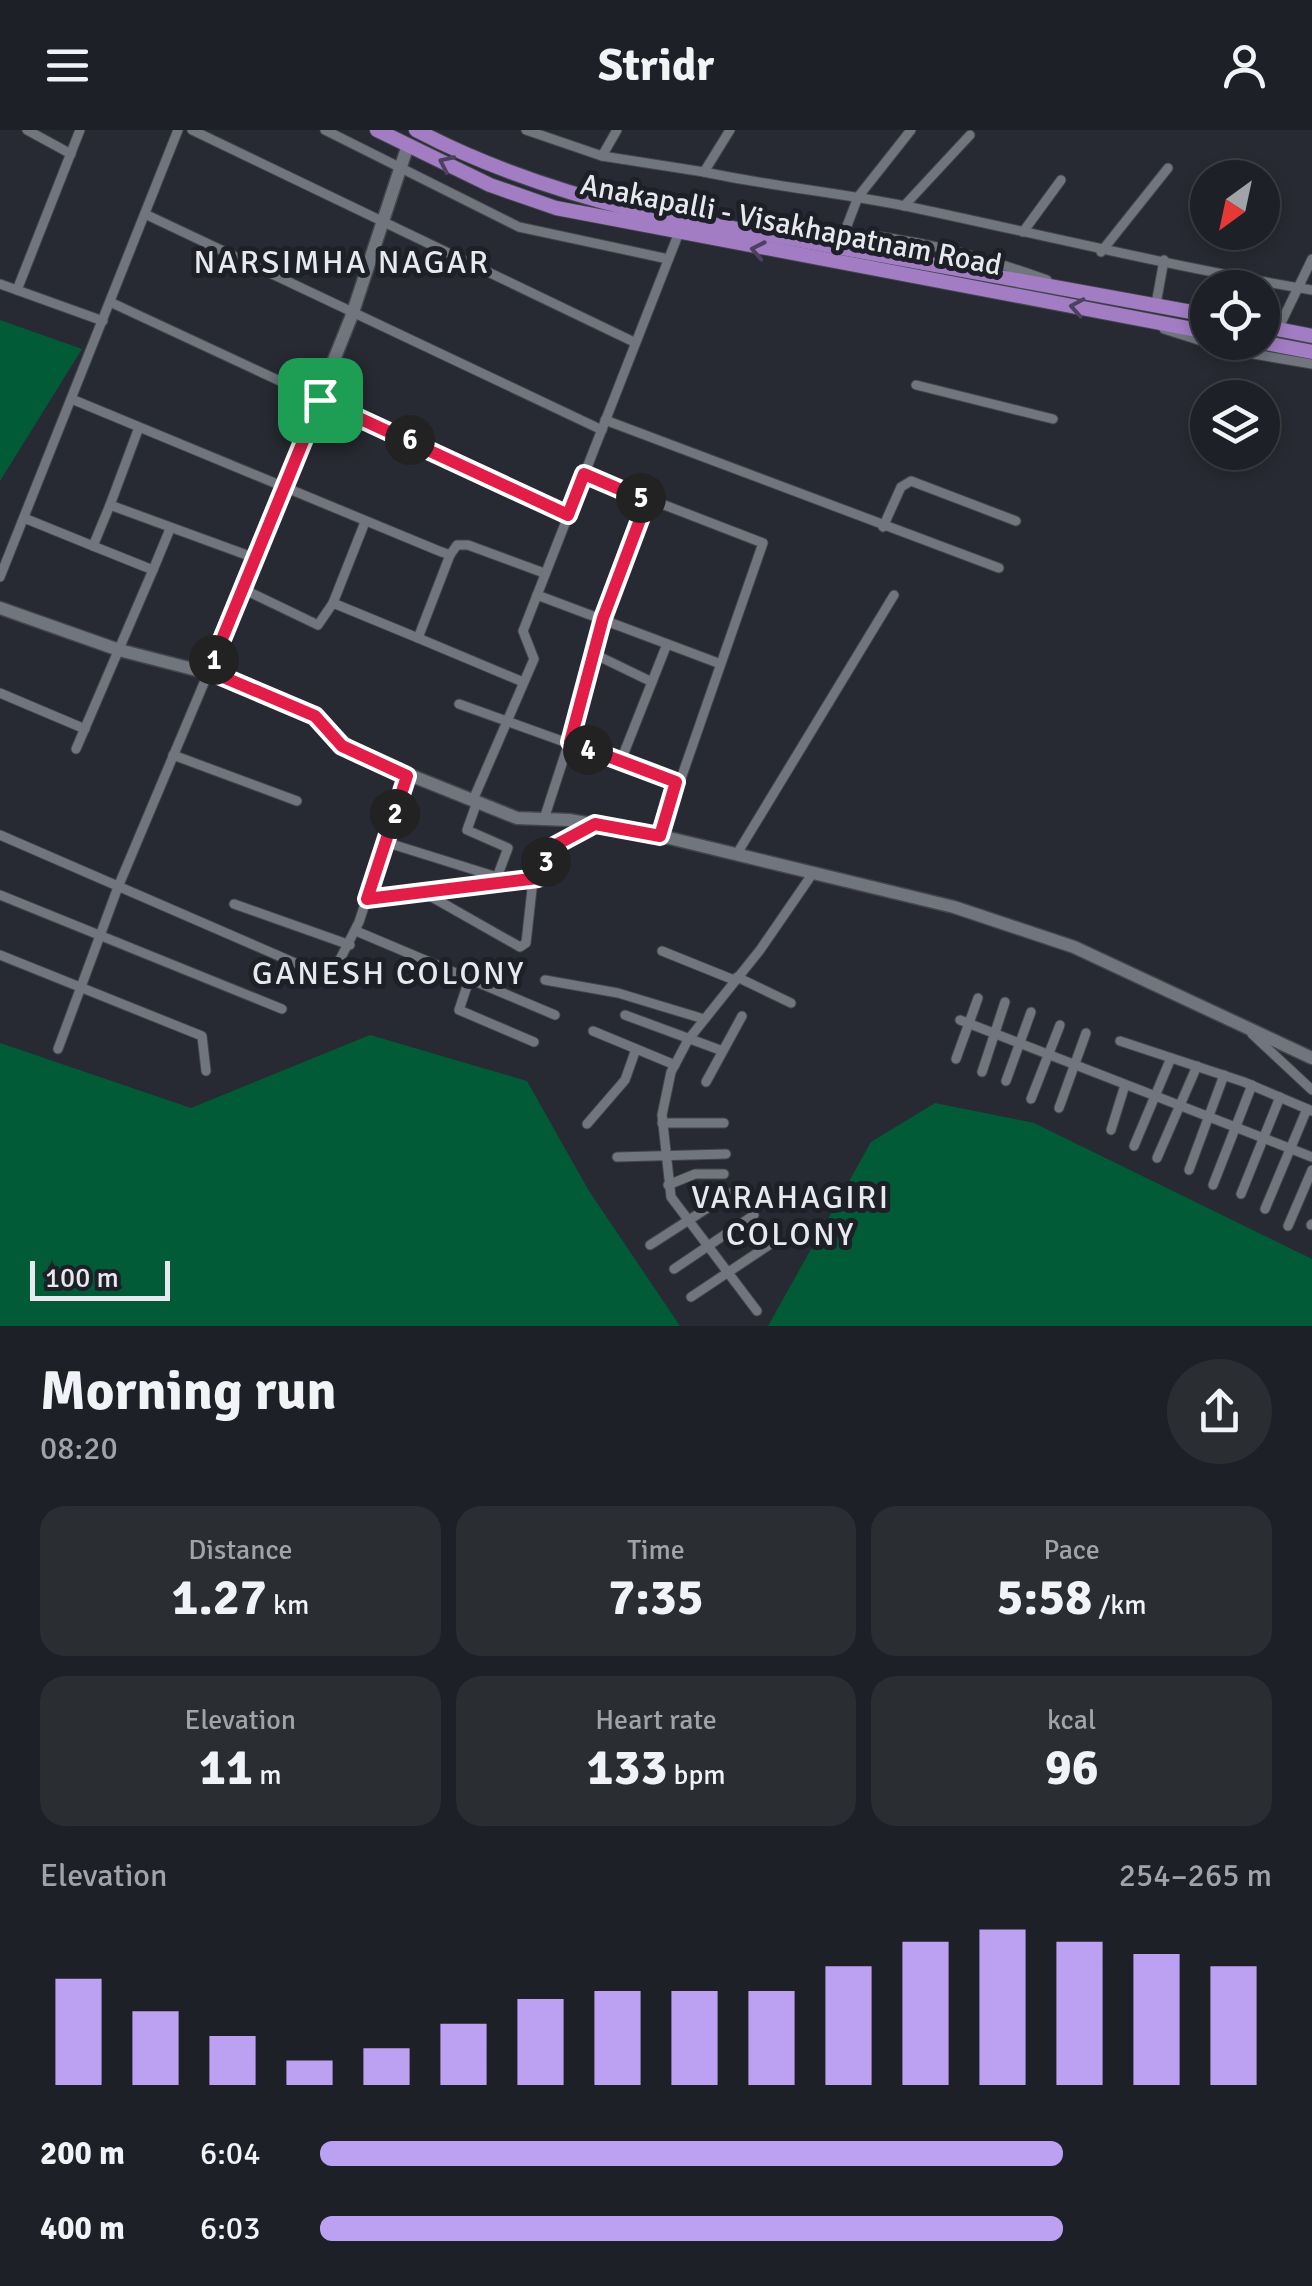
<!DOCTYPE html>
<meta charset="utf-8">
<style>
body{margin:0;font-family:Signika,sans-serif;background:#2a2d32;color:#f1f3f6;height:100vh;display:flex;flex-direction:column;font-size:38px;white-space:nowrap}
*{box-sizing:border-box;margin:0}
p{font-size:32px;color:#a0a3a7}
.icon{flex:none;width:55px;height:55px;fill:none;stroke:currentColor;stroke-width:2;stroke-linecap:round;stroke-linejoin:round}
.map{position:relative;height:1196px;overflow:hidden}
.sheet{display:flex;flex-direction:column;background:#1d2026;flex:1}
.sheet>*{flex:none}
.needle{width:65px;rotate:213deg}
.tools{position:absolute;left:1190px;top:30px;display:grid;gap:20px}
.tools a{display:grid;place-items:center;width:90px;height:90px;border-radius:50%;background:#1d2026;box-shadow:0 5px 15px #0003,0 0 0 2px #3b3e43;font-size:50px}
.scale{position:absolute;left:30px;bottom:25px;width:140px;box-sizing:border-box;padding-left:10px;border:5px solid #e7e9ee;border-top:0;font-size:28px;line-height:35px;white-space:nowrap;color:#e7e9ee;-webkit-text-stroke:8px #1e2028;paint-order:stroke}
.pin{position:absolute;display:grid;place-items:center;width:85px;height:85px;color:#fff;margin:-42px;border-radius:20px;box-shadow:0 5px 15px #0006}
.km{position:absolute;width:50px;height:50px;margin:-25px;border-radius:50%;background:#222;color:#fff;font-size:28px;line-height:50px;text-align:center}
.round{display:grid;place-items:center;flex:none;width:105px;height:105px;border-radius:52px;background:#2a2d32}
.summary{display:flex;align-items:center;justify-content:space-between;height:170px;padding:0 40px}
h1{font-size:55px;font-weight:800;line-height:75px}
.metrics{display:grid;grid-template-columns:repeat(3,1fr);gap:15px;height:170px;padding:10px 40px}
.metrics div{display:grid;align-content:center;border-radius:25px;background:#2a2d32;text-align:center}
.metrics b{font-size:50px;font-weight:800}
.metrics small{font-size:28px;font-weight:400}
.metrics p{font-size:28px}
.chart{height:280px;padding:20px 40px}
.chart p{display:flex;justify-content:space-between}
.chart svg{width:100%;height:180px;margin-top:10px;stroke:#bca0f2;stroke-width:6}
ul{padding:0 40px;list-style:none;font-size:32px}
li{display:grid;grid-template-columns:160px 120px 1fr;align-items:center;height:75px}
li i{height:25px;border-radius:12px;background:#bca0f2}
header{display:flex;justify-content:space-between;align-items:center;height:130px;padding:0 40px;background:#1d2026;font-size:45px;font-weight:800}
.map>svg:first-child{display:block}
</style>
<header><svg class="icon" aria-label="menu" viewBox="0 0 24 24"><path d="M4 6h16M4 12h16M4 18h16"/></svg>Stridr<svg class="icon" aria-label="person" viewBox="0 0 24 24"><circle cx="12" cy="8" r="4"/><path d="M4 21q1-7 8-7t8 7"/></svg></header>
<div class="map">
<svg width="1312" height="1196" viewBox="0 0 1312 1196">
<rect width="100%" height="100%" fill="#272a32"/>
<!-- green -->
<g fill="#025b37">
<path d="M0 190 82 219 0 351Z"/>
<path d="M370 905 527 951 589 1061 680 1196H0V913L191 978Z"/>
<path d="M935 973 1034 993 1312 1129V1196H768L871 1012Z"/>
</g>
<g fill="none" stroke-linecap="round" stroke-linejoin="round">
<!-- minor casing -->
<g stroke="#44464c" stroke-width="11">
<g id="minor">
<path d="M27 0 71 24"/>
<path d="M192 0 634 212"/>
<path d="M325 0 519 97 668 129"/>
<path d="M526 0 602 26 617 0"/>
<path d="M602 26 704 42 730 0"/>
<path d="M704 42C774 57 845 63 915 78 1047 106 1178 138 1312 160"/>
<path d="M904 76 970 5"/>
<path d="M145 84 602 300"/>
<path d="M845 101 858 67 911 0"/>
<path d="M784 102C876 98 961 119 1047 150"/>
<path d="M1023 102 1061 50"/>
<path d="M1101 122 1168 38"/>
<path d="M0 154 103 191"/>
<path d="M17 160 80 0"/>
<path d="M110 172 568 385"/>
<path d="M1156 174 1164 130"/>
<path d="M1164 199 1230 220 1312 234"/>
<path d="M1278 199 1312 129"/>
<path d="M916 255 1053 289"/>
<path d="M74 270 439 421 450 425 457 415H468L544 443"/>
<path d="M605 290 999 438"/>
<path d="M138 300 110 375 255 428"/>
<path d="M584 344 763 413 661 706"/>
<path d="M24 388 93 416 110 375"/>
<path d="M883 397 901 357 911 351 1016 391"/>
<path d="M93 416 153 440 170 399"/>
<path d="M0 447 178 0"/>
<path d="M243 459 318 495 333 473 365 392"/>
<path d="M537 465 718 533"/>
<path d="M333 473 418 508 450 425"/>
<path d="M418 508 523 552"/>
<path d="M592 523 652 552"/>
<path d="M0 563 85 599"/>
<path d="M459 574 676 652"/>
<path d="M76 619 153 440"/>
<path d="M173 625 297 671"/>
<path d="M620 633 667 514"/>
<path d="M473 670 534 529 523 501 678 105"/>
<path d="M544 689 582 572 603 488 647 371"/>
<path d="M0 705 309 839 333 843 359 792 407 646"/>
<path d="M385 712 497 747 508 718 467 700 477 672"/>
<path d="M738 722 894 465"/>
<path d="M423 762 520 817 526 813 533 750"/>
<path d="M0 765 282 879"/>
<path d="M367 769 533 750 542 744 554 716 592 695"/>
<path d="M234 774 350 815"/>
<path d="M356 801 555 885"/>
<path d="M662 821 734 850"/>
<path d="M0 825 202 906 206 941"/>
<path d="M737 847 791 873"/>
<path d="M469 850 459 880 534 912"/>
<path d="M545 850 618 863 704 889"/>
<path d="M625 885 720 920"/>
<path d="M960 890 1312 1027"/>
<path d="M593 901 675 935"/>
<path d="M1252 904 1312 960"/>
<path d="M1120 911 1244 952 1312 981"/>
<path d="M58 919 118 757 209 541"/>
<path d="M956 929 978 868"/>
<path d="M982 942 1005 872"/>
<path d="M1006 951 1031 882"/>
<path d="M706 952 742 886"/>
<path d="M1031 969 1060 895"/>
<path d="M1059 978 1086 903"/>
<path d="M662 993H724"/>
<path d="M587 994 625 950 636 919"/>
<path d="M1111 1000 1125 955"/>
<path d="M1134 1016 1171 928"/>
<path d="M617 1027 726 1024"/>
<path d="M1157 1028 1197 936"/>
<path d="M1189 1040 1224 945"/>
<path d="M668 1055 695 1044H724"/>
<path d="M1213 1055 1252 955"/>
<path d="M1241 1064 1280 967"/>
<path d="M1265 1079 1307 979"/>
<path d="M1311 1095 1312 1094"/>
<path d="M1288 1096 1312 1040"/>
<path d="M650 1115 734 1061"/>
<path d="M674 1139 754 1085"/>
<path d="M691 1167 778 1109"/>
<path d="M757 1181 671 1067 662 985 671 942 688 910 760 820 813 743"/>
</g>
</g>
<!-- secondary casing -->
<g stroke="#44464c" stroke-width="15">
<g id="secondary">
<path d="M0 478 119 520 224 547 315 586 355 623 517 688 569 690 661 706 954 777 1074 817 1312 928"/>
<path d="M209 541 352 185 408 15"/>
</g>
</g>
<!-- primary casing -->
<g stroke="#44464c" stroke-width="16">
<g id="primary">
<path d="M377 0 490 55 556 78 1208 202"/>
<path d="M416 0C486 37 558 61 634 80L1208 185"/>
<path d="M1262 196 1312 206"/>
<path d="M1261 212 1312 222"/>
</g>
</g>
<!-- minor -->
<use href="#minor" stroke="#71757e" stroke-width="9"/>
<!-- secondary -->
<use href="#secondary" stroke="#71757e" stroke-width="12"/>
<!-- primary -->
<use href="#primary" stroke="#a27dc4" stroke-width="14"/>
</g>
<!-- one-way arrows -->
<defs><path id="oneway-chevron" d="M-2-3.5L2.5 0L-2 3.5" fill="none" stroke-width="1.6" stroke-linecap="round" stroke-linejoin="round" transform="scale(2.5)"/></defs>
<g stroke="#4c415f">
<use href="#oneway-chevron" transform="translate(446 33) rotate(-155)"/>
<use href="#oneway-chevron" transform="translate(758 120) rotate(-169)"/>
<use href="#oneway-chevron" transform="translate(1077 177) rotate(-170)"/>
</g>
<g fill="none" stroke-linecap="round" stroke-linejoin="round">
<!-- route casing -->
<g stroke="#fff" stroke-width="20">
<path id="route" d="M320 270 568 385 584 344 647 371 603 488 570 612 676 652 660 706 595 694 554 716 538 748 367 769 407 646 342 616 315 586 209 541Z"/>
</g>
<!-- route -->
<use href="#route" stroke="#e11d48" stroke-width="12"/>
</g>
<g text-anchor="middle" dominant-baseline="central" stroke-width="10" stroke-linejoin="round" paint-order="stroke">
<!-- street labels -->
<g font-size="30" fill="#e7e9ee" stroke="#1e2028">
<text transform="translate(791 95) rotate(11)">Anakapalli - Visakhapatnam Road</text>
</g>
<!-- neighbourhood labels -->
<g font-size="32" letter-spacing="2.5" fill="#e7e9ee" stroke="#1e2028">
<text x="342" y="132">NARSIMHA NAGAR</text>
<text x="389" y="843">GANESH COLONY</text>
<text x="791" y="1067">VARAHAGIRI<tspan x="791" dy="37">COLONY</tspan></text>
</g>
</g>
</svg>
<div class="tools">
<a><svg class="needle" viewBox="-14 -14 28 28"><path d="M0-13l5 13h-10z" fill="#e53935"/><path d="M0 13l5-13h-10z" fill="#a0a3a7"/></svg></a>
<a><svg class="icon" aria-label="locate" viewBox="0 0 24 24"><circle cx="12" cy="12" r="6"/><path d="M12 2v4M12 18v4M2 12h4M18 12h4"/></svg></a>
<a><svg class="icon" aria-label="layers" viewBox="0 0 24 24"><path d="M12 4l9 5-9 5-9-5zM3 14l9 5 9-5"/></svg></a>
</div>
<div class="scale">100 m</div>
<div class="pin" style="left:320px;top:270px;background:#1e9e55"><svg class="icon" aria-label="arrive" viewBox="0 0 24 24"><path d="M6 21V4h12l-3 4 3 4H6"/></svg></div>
<b class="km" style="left:214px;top:530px">1</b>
<b class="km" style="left:395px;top:684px">2</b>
<b class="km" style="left:546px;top:732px">3</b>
<b class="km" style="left:588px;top:620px">4</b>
<b class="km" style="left:641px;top:368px">5</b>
<b class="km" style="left:410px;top:310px">6</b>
</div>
<section class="sheet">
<div class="summary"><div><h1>Morning run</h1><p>08:20</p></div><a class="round"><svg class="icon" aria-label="share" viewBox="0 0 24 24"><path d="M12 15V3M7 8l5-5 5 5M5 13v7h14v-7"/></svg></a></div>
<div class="metrics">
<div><p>Distance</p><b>1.27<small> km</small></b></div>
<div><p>Time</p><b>7:35</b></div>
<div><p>Pace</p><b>5:58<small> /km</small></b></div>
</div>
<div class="metrics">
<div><p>Elevation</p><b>11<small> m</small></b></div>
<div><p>Heart rate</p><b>133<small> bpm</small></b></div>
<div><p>kcal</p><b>96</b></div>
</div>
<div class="chart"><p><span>Elevation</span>254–265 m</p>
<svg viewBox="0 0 160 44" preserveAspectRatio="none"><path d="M5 44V18M15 44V26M25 44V32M35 44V38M45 44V35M55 44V29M65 44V23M75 44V21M85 44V21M95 44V21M105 44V15M115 44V9M125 44V6M135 44V9M145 44V12M155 44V15"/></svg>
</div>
<ul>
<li><b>200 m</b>6:04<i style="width:78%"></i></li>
<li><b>400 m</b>6:03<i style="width:78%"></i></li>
</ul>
</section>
